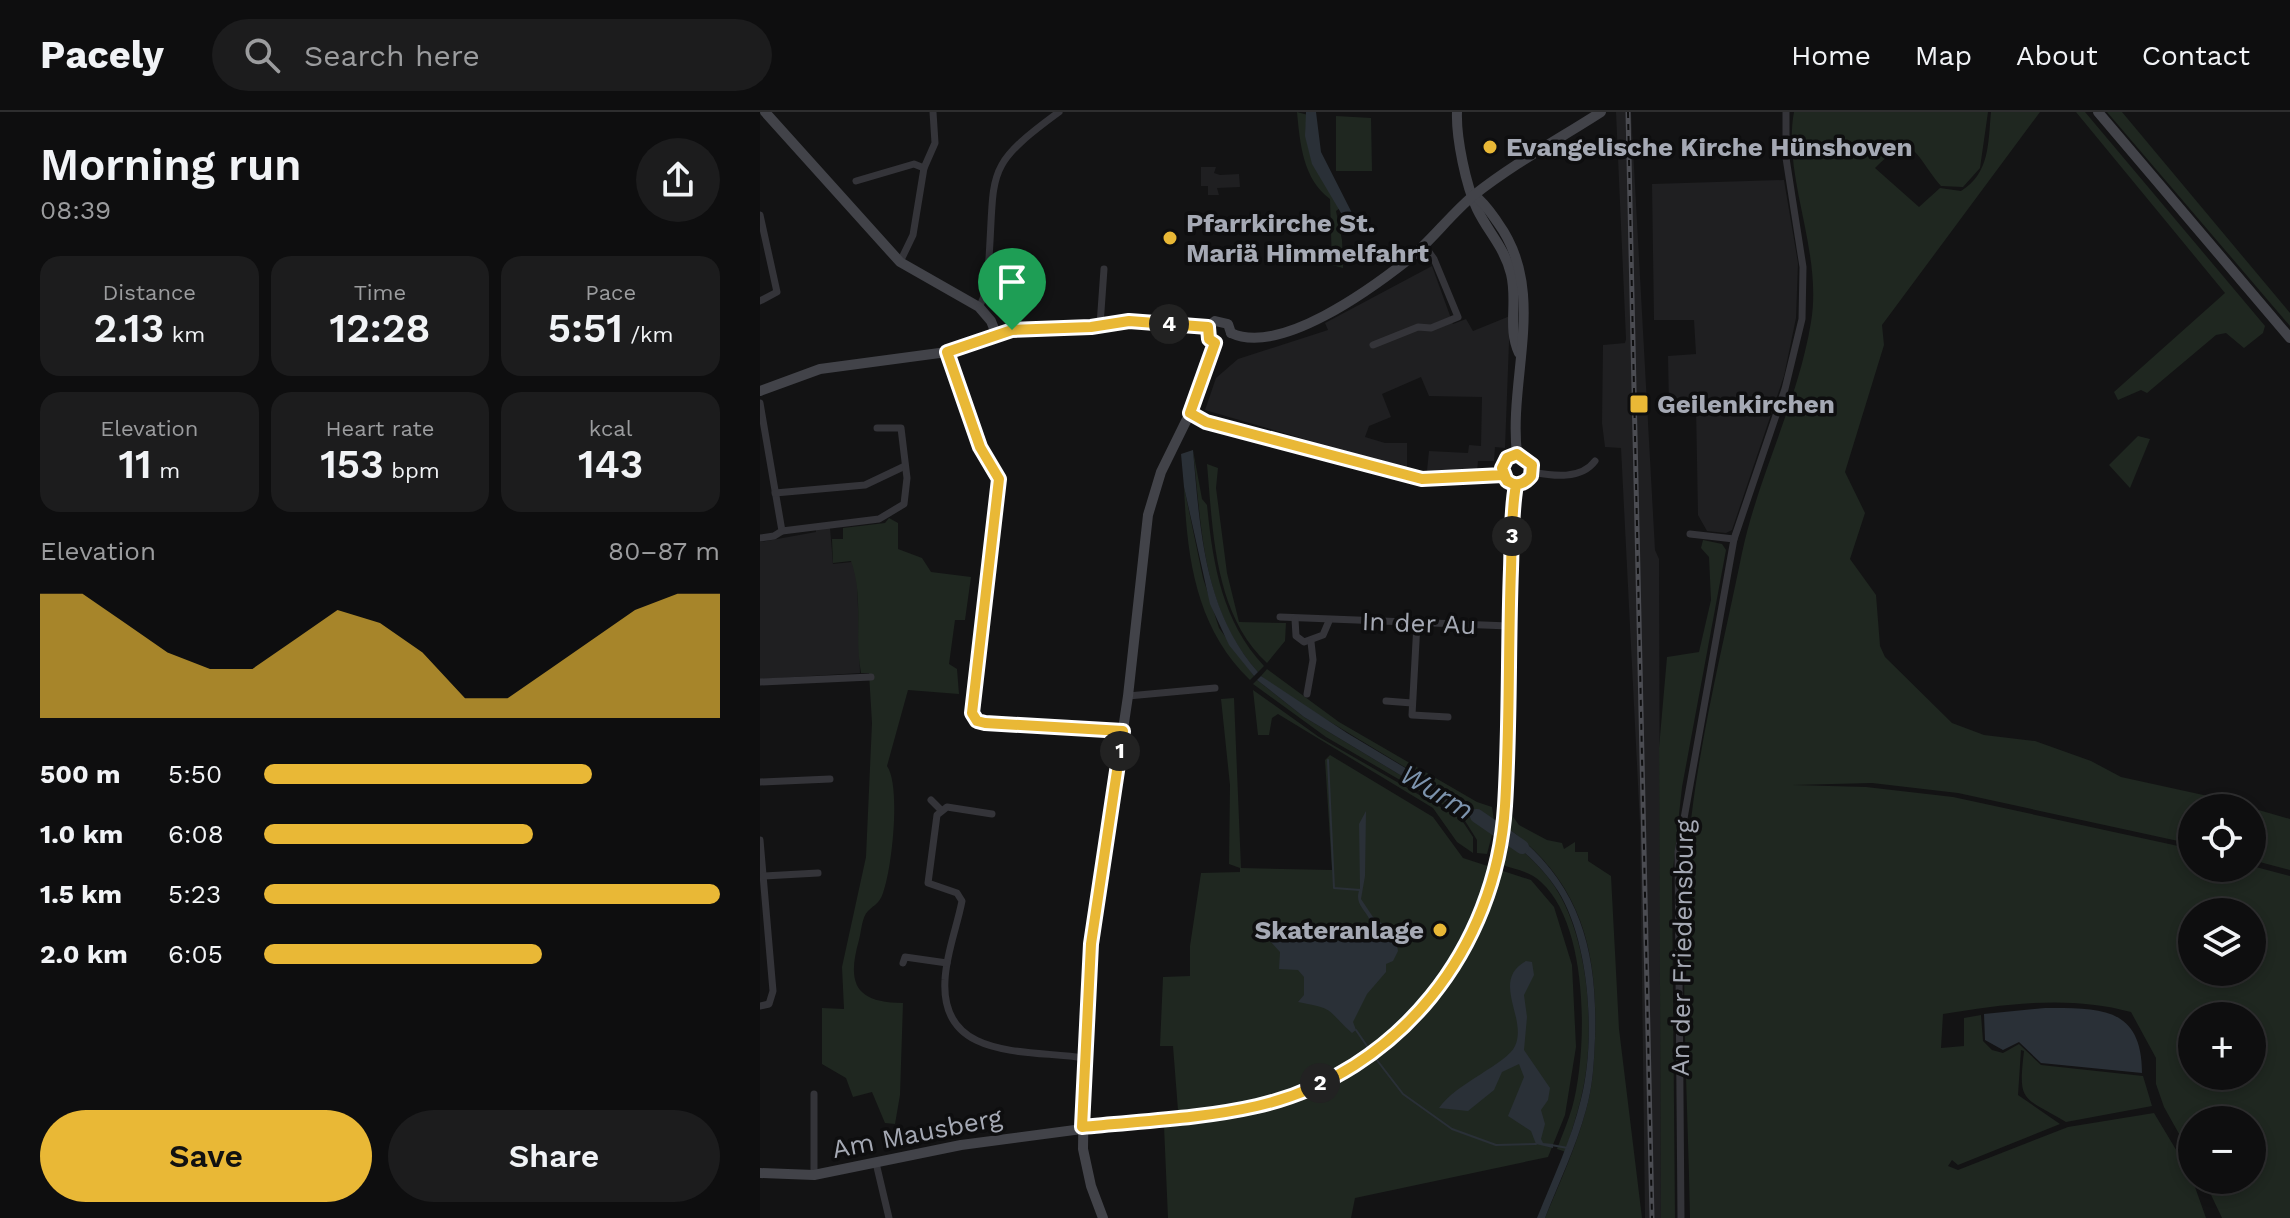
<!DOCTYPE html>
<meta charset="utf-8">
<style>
body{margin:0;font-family:"Work Sans",sans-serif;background:#1c1c1d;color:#f1f3f6;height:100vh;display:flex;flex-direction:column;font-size:30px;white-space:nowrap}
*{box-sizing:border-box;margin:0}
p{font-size:26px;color:#9b9c9e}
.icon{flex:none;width:44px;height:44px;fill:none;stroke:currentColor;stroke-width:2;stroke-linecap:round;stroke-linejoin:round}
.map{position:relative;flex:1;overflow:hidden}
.panel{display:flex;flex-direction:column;background:#0e0e0f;width:760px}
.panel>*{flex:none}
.buttons{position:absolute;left:1418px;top:682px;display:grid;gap:16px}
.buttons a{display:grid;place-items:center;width:88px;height:88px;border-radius:50%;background:#0e0e0f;box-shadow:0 4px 12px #0003,0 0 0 2px #2e2e2f;font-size:40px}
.pin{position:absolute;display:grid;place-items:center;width:68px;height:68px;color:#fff;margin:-82px -34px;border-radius:50% 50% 50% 0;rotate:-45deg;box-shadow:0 0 8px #0007}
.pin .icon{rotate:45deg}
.km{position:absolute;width:40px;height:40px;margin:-20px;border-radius:50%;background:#222;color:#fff;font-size:22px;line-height:40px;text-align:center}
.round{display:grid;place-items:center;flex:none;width:84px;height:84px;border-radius:42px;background:#1c1c1d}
.summary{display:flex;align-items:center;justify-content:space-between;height:136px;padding:0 40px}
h1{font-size:44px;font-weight:600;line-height:60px}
.stats{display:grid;grid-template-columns:repeat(3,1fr);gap:12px;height:136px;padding:8px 40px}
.stats div{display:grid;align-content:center;border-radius:20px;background:#1c1c1d;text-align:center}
.stats b{font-size:40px;font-weight:600}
.stats small{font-size:22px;font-weight:400}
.stats p{font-size:22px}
.chart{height:224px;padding:16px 40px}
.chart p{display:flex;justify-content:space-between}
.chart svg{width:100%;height:144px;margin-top:8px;fill:#e9b836;opacity:.7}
.button{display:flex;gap:16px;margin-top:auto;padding:16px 40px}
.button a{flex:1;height:92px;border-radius:48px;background:#e9b836;color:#111;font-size:32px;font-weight:600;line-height:92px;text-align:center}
.button a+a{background:#1c1c1d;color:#f1f3f6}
ul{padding:0 40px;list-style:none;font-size:26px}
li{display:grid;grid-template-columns:128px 96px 1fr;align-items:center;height:60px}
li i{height:20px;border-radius:10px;background:#e9b836}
header{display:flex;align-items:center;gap:48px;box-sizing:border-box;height:112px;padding:0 40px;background:#0e0e0f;border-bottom:2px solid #2e2e2f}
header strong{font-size:38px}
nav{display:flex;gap:44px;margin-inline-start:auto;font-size:28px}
.search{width:560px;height:72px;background:#1c1c1d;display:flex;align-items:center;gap:20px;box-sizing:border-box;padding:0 28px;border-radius:44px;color:#9b9c9e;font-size:30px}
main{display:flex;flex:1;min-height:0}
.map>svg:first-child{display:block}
</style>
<header>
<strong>Pacely</strong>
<div class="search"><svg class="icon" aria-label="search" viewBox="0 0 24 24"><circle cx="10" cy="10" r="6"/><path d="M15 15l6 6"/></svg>Search here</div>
<nav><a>Home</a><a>Map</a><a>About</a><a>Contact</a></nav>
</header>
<main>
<section class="panel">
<div class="summary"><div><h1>Morning run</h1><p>08:39</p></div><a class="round"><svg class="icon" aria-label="share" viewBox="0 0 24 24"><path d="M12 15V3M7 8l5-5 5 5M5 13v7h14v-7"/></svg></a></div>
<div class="stats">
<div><p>Distance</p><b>2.13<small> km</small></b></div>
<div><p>Time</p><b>12:28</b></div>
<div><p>Pace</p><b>5:51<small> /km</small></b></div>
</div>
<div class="stats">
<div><p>Elevation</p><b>11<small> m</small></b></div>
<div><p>Heart rate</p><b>153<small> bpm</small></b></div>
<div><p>kcal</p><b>143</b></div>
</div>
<div class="chart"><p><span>Elevation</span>80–87 m</p>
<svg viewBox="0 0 160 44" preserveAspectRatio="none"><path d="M0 44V6L10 6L20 15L30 24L40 29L50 29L60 20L70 11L80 15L90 24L100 38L110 38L120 29L130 20L140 11L150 6L160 6V44z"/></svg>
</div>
<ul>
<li><b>500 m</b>5:50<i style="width:72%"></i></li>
<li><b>1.0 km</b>6:08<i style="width:59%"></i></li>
<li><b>1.5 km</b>5:23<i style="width:100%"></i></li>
<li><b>2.0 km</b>6:05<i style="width:61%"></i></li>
</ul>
<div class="button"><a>Save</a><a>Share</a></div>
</section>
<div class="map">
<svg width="1530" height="1106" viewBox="0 0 1530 1106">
<rect width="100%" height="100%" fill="#131314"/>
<!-- built -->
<g fill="#1f1f21">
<path d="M856 0H871L895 438 899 447 901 1106H885L880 712 861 336 845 335 842 311 843 233 865 231 866 227Z"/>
<path d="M441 55H456L454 61 460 63 479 62 480 75 457 76 459 83H448V74H441Z"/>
<path d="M1024 68 1038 151 1036 206 1024 264 972 418 966 421 947 419 938 403 936 294H909L908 244 936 242 934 208H894L892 72Z"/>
<path d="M672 154 693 212 706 207 713 219 750 204 745 336 735 335 734 349H718L717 360 667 359 669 339 708 341 709 333 721 334 722 285 669 284 661 265 622 282 631 305 609 314 605 325 625 331H647V357L445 298 456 266 478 247 568 218 565 211Z"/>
<path d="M56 416H70L73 452 92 450 97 464 100 561 0 567V430L56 420Z"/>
</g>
<!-- green -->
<g fill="#1f2720" fill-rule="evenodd">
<path d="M537 0 548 3C538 32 564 71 580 96L576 99 582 128 583 156 572 153 570 87C543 67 540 32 537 0Z"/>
<path d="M1034 0H1228L1220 56 1203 75 1181 74C1153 41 1154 16 1115 56L1159 95 1180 76 1201 79C1230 61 1228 31 1231 0H1280L1122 213 1124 233 1085 360 1105 401 1090 447 1116 483 1120 534 1125 545 1192 611 1224 623 1275 629 1331 649 1361 665 1457 686 1530 707V758L1492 748V696H1432V732L1198 681 1112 671 1033 673 1106 675 1193 685 1432 737V756L1492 754 1530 764V1106H1462L1444 1068H1492V1008H1432V1045L1404 995 1396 972V946L1371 900C1308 883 1246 892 1183 902L1181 936 1204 934V906L1221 903 1223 929 1232 938 1243 941 1259 932 1281 953 1383 964 1392 994 1306 1010C1262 984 1258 991 1264 939L1261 938 1258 983 1300 1012 1198 1053 1192 1048 1188 1054 1198 1058 1308 1015 1394 1001 1430 1061 1446 1106H930C928 990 920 872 927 756 932 656 962 540 982 441 999 361 1038 290 1051 210 1063 139 1022 65 1034 0ZM1492 800V860H1432V800ZM1432 904H1492V964H1432Z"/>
<path d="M1316 0H1325L1505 214 1503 221 1484 236 1466 221 1456 223 1387 281 1381 278 1358 288 1354 280 1465 181Z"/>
<path d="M1347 0H1362L1530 201V214Z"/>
<path d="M576 4 611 6 612 59H576Z"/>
<path d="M1378 324 1390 327 1370 376 1349 353Z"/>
<path d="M433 338 442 387 447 393C453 453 462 509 504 554L498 560C442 497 442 419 433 338Z"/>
<path d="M447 352 458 356 456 376 467 461 479 510 526 511 525 529 507 551C454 502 453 419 447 352Z"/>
<path d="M424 375 443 466 459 516 494 564 490 568C436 516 427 446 424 375Z"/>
<path d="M129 406 138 411V437L162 446 171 460 211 465 205 508H195L189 552 197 557 199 582 148 578 127 654C141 674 132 757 123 781 119 792 115 792 108 799 102 804 101 821 99 828 87 870 94 891 143 891L140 983 135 1012 125 1011 112 980 93 985 86 966 62 952V896L84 897 82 855 106 745 112 611 109 561H101C94 525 104 484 91 449L73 451 72 427H83V416L125 411Z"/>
<path d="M943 428 962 432 966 438 922 675 912 767 915 1106H901L899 636 907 545 939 540 951 488 949 445 941 436Z"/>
<path d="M507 557 579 610 717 690 732 695 734 709 524 582 501 564Z"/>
<path d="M497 568 544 605 733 719 727 742 717 741V728L702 704 566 625 493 572Z"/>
<path d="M493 578 559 625 701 707 713 725V741L697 730 673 696 518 602 512 606 509 623H498Z"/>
<path d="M474 586 481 756 572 758 565 648 570 643 673 705 703 746 771 768 794 795 812 853 816 935 805 1003 788 1045 595 1086 591 1106H408L404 1014 419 1011 413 934H400L403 865 430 864V834L441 761 480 760V756L469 752 470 673 461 587Z"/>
<path d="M751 702 759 713 787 728 802 731 804 737 815 730V740H828V749L851 764 859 917 882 1106H785C800 1070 816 1035 826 998 833 974 834 950 835 926 838 838 821 771 749 717Z"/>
<path d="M747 726C766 741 786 759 798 780 830 833 836 927 821 986 817 1004 810 1022 806 1040L797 1037C802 1023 808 1010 812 996 828 939 829 813 781 770 771 760 755 757 742 753Z"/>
</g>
<!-- water -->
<g fill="#2a3037">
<path d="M546 0H556L561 40 594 105 584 106 552 52 545 24Z"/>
<path d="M433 338C440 417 444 499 498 560L494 564 469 533 450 492 424 375 421 342Z"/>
<path d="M501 564 587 621 734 709 733 719 544 605 497 568Z"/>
<path d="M606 699 605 764 601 787 613 805 635 821 638 839 633 849 626 852V860L607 882 593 910 596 918 592 921C564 896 578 898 538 890L544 883V865L538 858 519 857 520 840 509 828 511 822 524 819 545 830 569 827 581 829 608 815 610 808C603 795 594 791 600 776L599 712Z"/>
<path d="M749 717C820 771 838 838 835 926 834 950 833 974 826 998 816 1035 799 1070 785 1106H777C793 1066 811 1029 821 987 836 929 830 830 798 779 785 758 766 741 747 726Z"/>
<path d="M766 849 772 850 774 863 764 883 767 905 764 938 790 976 788 988 781 998 785 1012 781 1027 783 1031 793 1032V1036L776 1032 771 1019 748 1004 764 965 759 952 742 960 734 978 708 999 679 996C696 971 747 952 755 934 768 906 730 869 766 849Z"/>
<path d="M1285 896C1339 896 1382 894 1382 961L1281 951 1259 930 1243 938 1225 928 1224 902Z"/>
</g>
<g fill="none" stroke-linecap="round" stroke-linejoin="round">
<!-- stream -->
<g stroke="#2a3037" stroke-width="2">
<path d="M568 648 574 776 600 778"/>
<path d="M596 918 609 937"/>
<path d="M613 943 643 982 692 1017 736 1033 776 1032"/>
<path d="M791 1033 808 1036"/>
</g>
<!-- river -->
<path stroke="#2a3037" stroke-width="14" d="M717 704 762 735"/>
<!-- street -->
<g stroke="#343439" stroke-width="7">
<path d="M164 56 175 31 173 0"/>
<path d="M96 69 154 52 164 56 153 123 140 150"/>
<path d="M0 103 17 180 0 189"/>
<path d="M219 195C228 180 227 163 229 146 235 58 224 55 299 0"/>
<path d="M340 213 344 157"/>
<path d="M613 233 658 215 671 216 698 205 674 147 664 133"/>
<path d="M187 240 220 335 239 367 213 604 225 611 363 619"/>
<path d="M0 291 22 419 14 424 0 426"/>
<path d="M430 301 446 310 662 367 743 363"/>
<path d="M772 360C793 364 821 368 835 349"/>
<path d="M15 381 105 373 145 354"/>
<path d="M22 419 119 407 144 392 147 366 141 316H117"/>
<path d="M930 422 974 427"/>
<path d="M520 505 749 514"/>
<path d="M535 507 536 524 544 530 563 523 569 509"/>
<path d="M657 511 652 603 688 605"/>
<path d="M0 570 111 565"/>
<path d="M547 582 553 548 551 530"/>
<path d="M368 584 455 576"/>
<path d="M626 589 652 591"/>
<path d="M0 670 70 667"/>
<path d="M171 688 180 697"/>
<path d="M232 702 187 695 177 703 168 771 197 781 202 789C197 815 186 842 185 868 180 950 270 937 324 946"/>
<path d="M0 728 13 879 9 892 0 894"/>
<path d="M4 764 58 761"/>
<path d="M143 851 145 845 187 851"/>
<path d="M116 1051 129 1106"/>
<path d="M54 1063V982"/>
<path d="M921 1106 918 740 974 427 1025 277 1042 207 1043 155 1026 46V0"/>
</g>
<!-- secondary -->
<g stroke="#424349" stroke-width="10">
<path d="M5 0 140 150 219 195 231 209 237 224"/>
<path d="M697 0C696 26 706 74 717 97 728 120 745 136 751 162 758 190 747 216 759 241"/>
<path d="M1338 0 1530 226"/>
<path d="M714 83C725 91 731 101 738 111 788 180 748 265 757 342"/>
<path d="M448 215 455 209 468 212 471 221"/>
<path d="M471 221C520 244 611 177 649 147 672 128 691 102 714 83 753 52 799 27 841 0"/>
<path d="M0 279 60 257 187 240 252 218 331 215 369 209 448 215"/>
<circle cx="757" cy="357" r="15"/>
<path d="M0 1061 54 1063 201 1033 496 994 549 976 592 955 641 918 677 881 709 830 737 755 745 694 756 373"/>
<path d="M343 1106 331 1074 323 1037 325 901 331 832 368 584 388 403 401 360 430 301 455 231"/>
</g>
<!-- rail casing -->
<g stroke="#4b4c52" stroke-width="5">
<path id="rail" d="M868 0 892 1106"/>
</g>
<!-- rail -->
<use href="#rail" stroke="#0e0e0f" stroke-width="2" stroke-dasharray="6" stroke-linecap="butt"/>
</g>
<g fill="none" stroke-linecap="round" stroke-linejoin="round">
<!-- route casing -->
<g stroke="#fff" stroke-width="16">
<path id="route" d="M252 218 187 240 220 335 239 367 212 601 217 609 225 611 363 619 331 832 322 1015C380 1009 440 1007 497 994 639 961 736 836 745 694 750 615 748 536 751 457 752 429 751 400 756 373L747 369 742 356 747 346 757 342 772 353 771 364C762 375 750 375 743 363L662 367 446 310 430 301 455 231 449 227 448 215 369 209 331 215 252 218"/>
</g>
<!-- route -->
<use href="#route" stroke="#e9b836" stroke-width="10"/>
</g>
<!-- markers -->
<g fill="#e9b836" stroke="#0e0e0f" stroke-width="3">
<circle cx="730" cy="35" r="8"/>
<circle cx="410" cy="126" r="8"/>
<rect x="869" y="282" width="20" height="20" rx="4"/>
<circle cx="680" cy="818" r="8"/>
</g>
<g text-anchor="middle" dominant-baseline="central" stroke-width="7" stroke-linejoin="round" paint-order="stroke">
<!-- poi labels -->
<g font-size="26" font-weight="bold" fill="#a5a9b4" stroke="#0e0e0f" text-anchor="start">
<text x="746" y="35">Evangelische Kirche Hünshoven</text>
<text x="426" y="111">Pfarrkirche St.<tspan x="426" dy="30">Mariä Himmelfahrt</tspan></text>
<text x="897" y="292">Geilenkirchen</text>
<text x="664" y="818" text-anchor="end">Skateranlage</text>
</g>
<!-- street labels -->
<g font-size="26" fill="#a5a9b4" stroke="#0e0e0f">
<text transform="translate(659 511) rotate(2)">In der Au</text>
<text transform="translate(922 836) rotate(-89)">An der Friedensburg</text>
<text transform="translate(157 1021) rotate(-11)">Am Mausberg</text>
</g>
<!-- water labels -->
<g font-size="28" font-style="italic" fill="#7d94ae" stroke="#0e0e0f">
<text transform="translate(677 680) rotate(31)">Wurm</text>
</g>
</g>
</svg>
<div class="buttons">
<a><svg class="icon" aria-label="locate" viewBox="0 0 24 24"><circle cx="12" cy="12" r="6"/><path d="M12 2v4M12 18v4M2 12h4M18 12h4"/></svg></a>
<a><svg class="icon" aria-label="layers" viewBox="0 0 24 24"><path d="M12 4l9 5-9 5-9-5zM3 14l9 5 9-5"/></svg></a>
<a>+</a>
<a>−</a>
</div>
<div class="pin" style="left:252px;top:218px;background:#1e9e55"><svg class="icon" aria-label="arrive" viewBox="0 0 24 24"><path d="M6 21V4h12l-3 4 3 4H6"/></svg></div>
<b class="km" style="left:360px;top:639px">1</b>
<b class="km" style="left:560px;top:971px">2</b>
<b class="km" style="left:752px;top:424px">3</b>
<b class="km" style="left:409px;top:212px">4</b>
</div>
</main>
